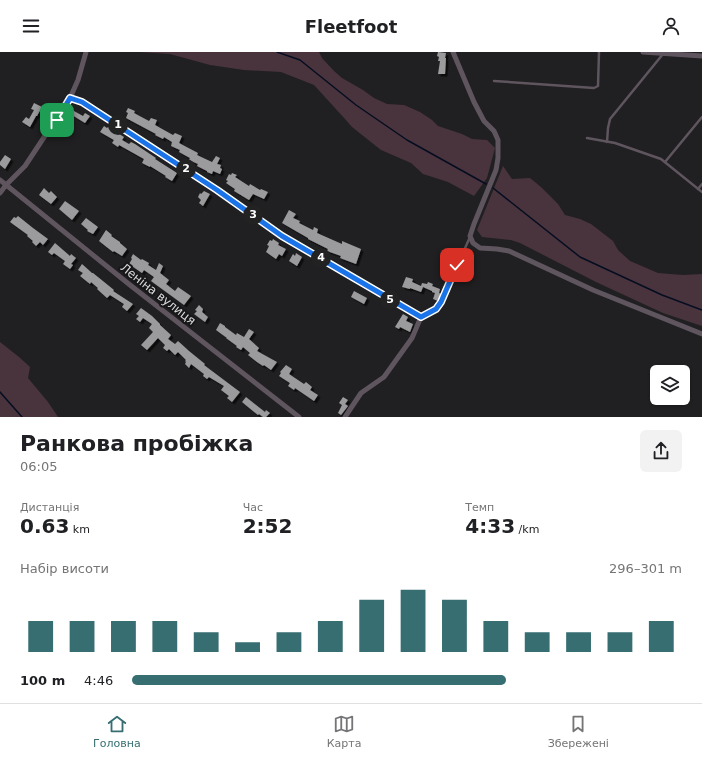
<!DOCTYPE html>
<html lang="uk">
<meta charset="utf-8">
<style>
body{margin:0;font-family:"DejaVu Sans",sans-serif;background:#f2f2f2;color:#202124;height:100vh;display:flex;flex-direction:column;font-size:15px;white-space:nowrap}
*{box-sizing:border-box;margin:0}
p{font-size:13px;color:#757577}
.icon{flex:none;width:22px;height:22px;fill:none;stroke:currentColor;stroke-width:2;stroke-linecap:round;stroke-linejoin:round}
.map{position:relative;height:365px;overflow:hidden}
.drawer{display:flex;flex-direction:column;background:#fff;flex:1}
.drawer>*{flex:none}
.fabs{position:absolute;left:650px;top:313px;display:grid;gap:8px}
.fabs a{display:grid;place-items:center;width:40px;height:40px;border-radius:6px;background:#fff;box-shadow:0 1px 3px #0004;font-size:20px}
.pin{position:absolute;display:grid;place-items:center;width:34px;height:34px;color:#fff;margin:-17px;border-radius:8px;box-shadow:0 2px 6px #0006}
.km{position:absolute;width:20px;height:20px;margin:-10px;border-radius:50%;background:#222;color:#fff;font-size:11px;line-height:20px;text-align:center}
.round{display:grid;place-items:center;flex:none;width:42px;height:42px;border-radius:6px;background:#f2f2f2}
.head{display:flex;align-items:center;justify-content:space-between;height:68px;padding:0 20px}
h1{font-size:22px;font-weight:800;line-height:30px}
.metrics{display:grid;grid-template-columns:repeat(3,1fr);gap:6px;height:68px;padding:4px 20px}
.metrics div{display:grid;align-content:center}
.metrics b{font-size:20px;font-weight:800}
.metrics small{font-size:11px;font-weight:400}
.metrics p{font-size:11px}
.chart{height:112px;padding:8px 20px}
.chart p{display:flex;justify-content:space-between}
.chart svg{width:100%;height:72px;margin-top:4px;stroke:#366e72;stroke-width:6}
ul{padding:0 20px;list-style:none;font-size:13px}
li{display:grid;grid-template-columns:64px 48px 1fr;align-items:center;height:30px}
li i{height:10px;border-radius:5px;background:#366e72}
header{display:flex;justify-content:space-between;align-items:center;height:52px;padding:0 20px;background:#fff;font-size:18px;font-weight:800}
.tabs{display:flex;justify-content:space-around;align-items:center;height:56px;border-top:1px solid #e0e0e0;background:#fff;font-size:11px;color:#757577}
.tabs a{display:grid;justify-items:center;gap:2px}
.tabs .on{color:#366e72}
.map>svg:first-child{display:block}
</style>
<header><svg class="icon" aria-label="menu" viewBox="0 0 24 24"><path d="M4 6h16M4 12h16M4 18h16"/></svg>Fleetfoot<svg class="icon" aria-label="person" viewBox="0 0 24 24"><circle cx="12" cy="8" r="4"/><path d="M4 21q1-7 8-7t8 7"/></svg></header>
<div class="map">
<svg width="702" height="365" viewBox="0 0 702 365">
<defs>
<filter id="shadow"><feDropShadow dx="2.5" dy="2.5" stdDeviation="0" flood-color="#0009"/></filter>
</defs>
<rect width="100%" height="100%" fill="#201f21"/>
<!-- green -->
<g fill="#49343d">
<path d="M139 0H319L322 6 334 19 342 26 363 38 374 46 387 52 404 53 420 60 432 68 438 74 462 82 472 87 487 88 495 96 487 126 474 144 448 130 423 122 411 111 381 98 352 75 345 67 314 33 281 20 244 18 210 13 170 2Z"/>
<path d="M503 114 512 127 530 126 541 135 558 152 565 163 580 167 591 172 613 189 618 198 630 209 658 221 683 223 702 222V274L663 261 596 230 520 191 511 188 482 185 477 178Z"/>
<path d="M0 290 19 305 30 315 28 326 48 350 58 365H0Z"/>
</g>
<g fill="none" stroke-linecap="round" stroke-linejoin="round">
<!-- stream -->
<g stroke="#050d21" stroke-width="1.5">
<path d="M277 0 300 8 356 53 407 88 486 132"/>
<path d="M493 136 580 205 662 243 702 258"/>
<path d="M0 340 22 365"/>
</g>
</g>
<!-- building -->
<g fill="#9b9b9e" filter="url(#shadow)">
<path d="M438 0 446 1 445 6H446L445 22H438L440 9H438L439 5 437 4Z"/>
<path d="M34 51 42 55 37 64H36L30 75 22 70 26 65 29 67 34 58 31 57Z"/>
<path d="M128 56 135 59 134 61 149 69 151 66 157 68 155 73 173 83 175 81 182 84 179 91 198 101 197 103 212 110 216 104 220 106 217 112 221 113 220 116 222 117 220 122 213 119 212 122 207 120V119L197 114 198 112 189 108 190 106 179 100 180 98 171 94 172 90 164 85 163 87 155 83 156 82 126 66 128 61 126 60Z"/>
<path d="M74 59 83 64 85 61 90 64 85 71 72 63Z"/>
<path d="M104 74 107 76 108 75 124 85 122 88 129 92 131 90 135 92 156 106 155 107 177 121 172 129 165 125 166 124 150 114V115L142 111 144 107 119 93 118 95 112 91 114 88 100 80Z"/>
<path d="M5 103 11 107 5 117 0 113V110Z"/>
<path d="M232 121 237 123 235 125 249 134 250 132 260 138 261 137 268 140 264 147 253 142 249 148 234 139 235 137 226 131 228 129 226 128 229 122 231 123Z"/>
<path d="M44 136 49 141 51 139 57 145 51 152 39 143Z"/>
<path d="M204 139 210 142 203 154 199 151 201 148 198 145 200 141 201 142Z"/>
<path d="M65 149 79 159 72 168 59 157Z"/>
<path d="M289 158 296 162 293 166 300 169 299 171 313 178 314 175 318 177 317 181 342 192V189L361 197 356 212 340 206 341 204 327 199 328 197 308 187V186L282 171Z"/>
<path d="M18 164 33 176 48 187 43 193 40 190 36 194 32 190 33 189 27 184 28 183 10 170 14 165 16 166Z"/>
<path d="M86 166 98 175 93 182 87 179 88 178 81 172Z"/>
<path d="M106 178 112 183 111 184 120 190V191L127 197 122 204 114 199 113 200 99 189Z"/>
<path d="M273 187 279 191 278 193 286 197 282 204 279 202 276 207 266 200 269 194 267 193 270 188 272 189Z"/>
<path d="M55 191 70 204 71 202 76 206 71 212 73 213 70 217 63 212 65 209 54 201 52 203 48 200Z"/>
<path d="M296 201 302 205 297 214 289 209 293 202 295 204Z"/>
<path d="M133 202 141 208 142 207 149 211 148 213 156 218 159 211 163 214 160 221 169 228 166 232 175 239 178 235 191 244 184 253 151 229 154 225 144 218 142 221 129 212 132 207 131 206Z"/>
<path d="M82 212 92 221H93L114 238 113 239 133 252 127 259 122 255 124 252 110 243 107 246 97 237 98 236 91 230 90 232 80 224 83 221 78 218Z"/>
<path d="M406 225 413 227 412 230 421 234 422 231 427 232 428 230 433 232 432 234 440 237 439 241 441 242 438 249 433 247 435 241 432 240V239L423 235 421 240 410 236V237L402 235Z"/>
<path d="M354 239 367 246 364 252 351 245Z"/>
<path d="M199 253 203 257 202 260 208 265 205 270 194 262 197 259 195 258Z"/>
<path d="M141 256 152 264 160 272V273L171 283 168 287 175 292 178 289 189 299 205 312 204 313 240 340 232 350 227 346 229 344 221 338 224 334 209 325 207 327 203 324 204 322 191 312 189 316 185 312 186 310 185 309 186 308 178 300 175 303 169 297 167 299 163 296 165 293 158 286 147 298 141 293 153 280 149 276 152 272 143 266 140 270 136 267 139 264 136 262Z"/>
<path d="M403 262 408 265 406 269 413 272 410 280 400 275 399 277 395 275Z"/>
<path d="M220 271 225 274V275L236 283 237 281 244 285 249 277 254 280 249 287 259 296 257 299 277 310 271 318 264 313 263 314 257 310 248 303 250 301 243 295 241 298 236 295 237 294 226 286H227L216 278Z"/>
<path d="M286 313 292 317 289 322 304 332 306 330 312 335 310 338 318 343 314 349 295 336 294 338 288 334 290 331 279 324 281 321 280 320Z"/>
<path d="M246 345 265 360 266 358 270 361 266 365H263L259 362 258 363 242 350Z"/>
<path d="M343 345 348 348 345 352 348 354 341 363 338 361 342 353 339 351Z"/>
</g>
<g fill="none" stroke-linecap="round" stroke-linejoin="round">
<!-- lane -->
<g stroke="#5f555e" stroke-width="2.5">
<path d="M494 29 594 36 598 34 599 0"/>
<path d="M587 86 615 91 661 107 702 140"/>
<path d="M607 90 608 76 610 67 663 2"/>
<path d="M665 110 702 65"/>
<path d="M698 137 702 132"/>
<path d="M421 265 436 257 441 250 470 185"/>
</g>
<!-- street -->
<g stroke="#5f555e" stroke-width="5">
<path d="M453 0 474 50 484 69 494 79 498 88V106L496 118 474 172 470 184 473 191 480 196 497 197 509 199 593 238 702 282"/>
<path d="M643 0 702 4"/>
<path d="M70 46 82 50 217 138 282 184 421 265 412 286 384 325 361 341 345 365"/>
<path d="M0 128 130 233 299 365"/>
<path d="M0 141 6 133 25 114 70 46 78 28 86 0"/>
</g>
</g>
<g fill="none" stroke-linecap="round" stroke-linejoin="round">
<!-- route casing -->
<g stroke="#fff" stroke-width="8">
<path id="route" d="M57 68 70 46 82 50 217 138 282 184 421 265 436 257 441 250 457 213"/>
</g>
<!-- route -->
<use href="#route" stroke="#1a73e8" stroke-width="5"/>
</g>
<g text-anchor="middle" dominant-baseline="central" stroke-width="4" stroke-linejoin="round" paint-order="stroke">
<!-- street labels -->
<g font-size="12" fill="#dbdadb" stroke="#171618">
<text transform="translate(158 242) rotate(38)">Леніна вулиця</text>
</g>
</g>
</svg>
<div class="fabs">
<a><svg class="icon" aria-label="layers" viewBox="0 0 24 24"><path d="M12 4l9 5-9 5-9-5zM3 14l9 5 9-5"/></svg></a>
</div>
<div class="pin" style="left:57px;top:68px;background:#1e9e55"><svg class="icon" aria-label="arrive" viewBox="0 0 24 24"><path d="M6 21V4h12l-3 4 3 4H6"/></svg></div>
<div class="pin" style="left:457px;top:213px;background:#d93025"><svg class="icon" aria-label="check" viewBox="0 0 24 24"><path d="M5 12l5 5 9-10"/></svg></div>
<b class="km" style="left:118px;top:73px">1</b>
<b class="km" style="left:186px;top:117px">2</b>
<b class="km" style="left:253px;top:163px">3</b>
<b class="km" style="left:321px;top:206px">4</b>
<b class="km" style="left:390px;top:248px">5</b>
</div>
<section class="drawer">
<div class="head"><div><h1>Ранкова пробіжка</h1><p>06:05</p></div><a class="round"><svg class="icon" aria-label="share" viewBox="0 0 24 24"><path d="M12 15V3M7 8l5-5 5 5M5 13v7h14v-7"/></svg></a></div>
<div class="metrics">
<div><p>Дистанція</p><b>0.63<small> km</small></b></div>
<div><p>Час</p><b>2:52</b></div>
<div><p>Темп</p><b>4:33<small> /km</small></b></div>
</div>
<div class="chart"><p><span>Набір висоти</span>296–301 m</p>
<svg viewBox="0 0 160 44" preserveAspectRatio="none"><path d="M5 44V25M15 44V25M25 44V25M35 44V25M45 44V32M55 44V38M65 44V32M75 44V25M85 44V12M95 44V6M105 44V12M115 44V25M125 44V32M135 44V32M145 44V32M155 44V25"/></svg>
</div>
<ul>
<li><b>100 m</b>4:46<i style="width:68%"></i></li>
</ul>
</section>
<nav class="tabs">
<a class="on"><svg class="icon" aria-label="home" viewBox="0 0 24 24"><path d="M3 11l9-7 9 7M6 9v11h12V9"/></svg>Головна</a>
<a><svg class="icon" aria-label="map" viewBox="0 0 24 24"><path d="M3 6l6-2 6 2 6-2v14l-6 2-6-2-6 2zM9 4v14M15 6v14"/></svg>Карта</a>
<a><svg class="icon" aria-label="saved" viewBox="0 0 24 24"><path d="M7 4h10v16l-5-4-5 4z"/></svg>Збережені</a>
</nav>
